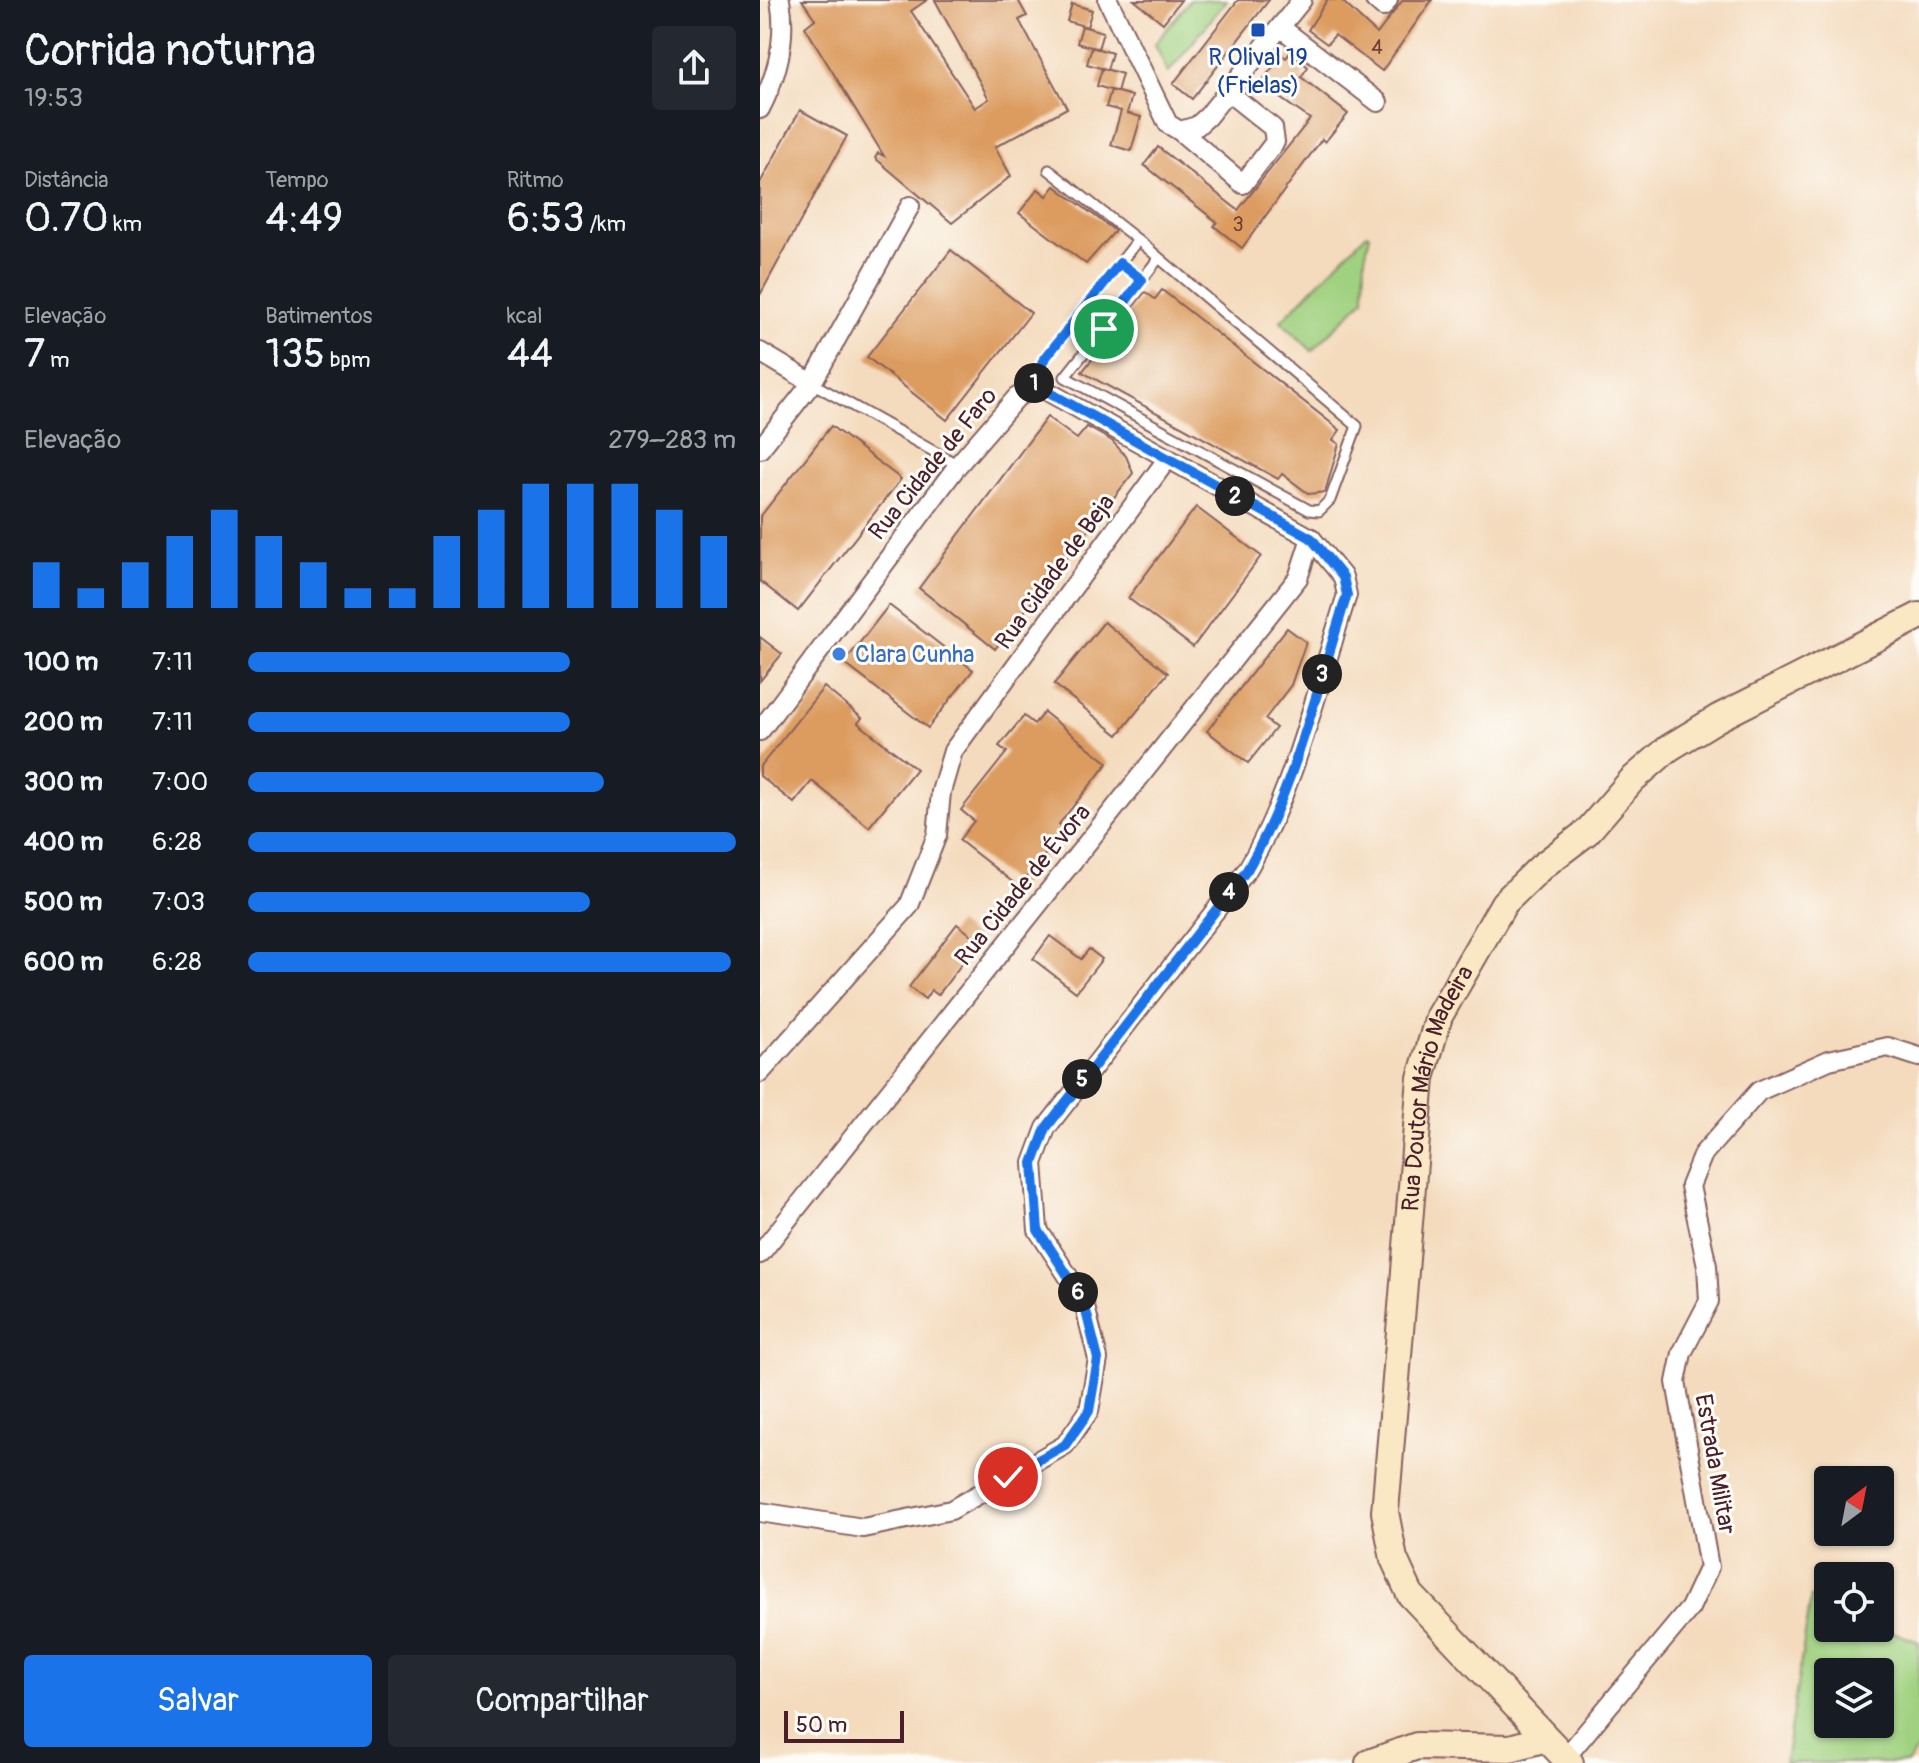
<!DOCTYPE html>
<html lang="pt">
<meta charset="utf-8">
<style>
body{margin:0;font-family:Pangolin,sans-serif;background:#242831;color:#f1f3f6;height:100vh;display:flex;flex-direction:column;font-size:30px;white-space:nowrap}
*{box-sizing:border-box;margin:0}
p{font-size:26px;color:#9ea1a6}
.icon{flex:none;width:44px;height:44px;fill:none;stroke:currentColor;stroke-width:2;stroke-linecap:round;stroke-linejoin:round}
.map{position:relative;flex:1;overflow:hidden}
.side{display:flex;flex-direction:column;background:#171b24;width:760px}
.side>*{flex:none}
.needle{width:52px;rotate:32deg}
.tools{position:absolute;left:1054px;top:1466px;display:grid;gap:16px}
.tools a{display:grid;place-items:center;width:80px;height:80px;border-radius:8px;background:#171b24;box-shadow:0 2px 6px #0004;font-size:40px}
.scale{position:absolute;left:24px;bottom:20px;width:120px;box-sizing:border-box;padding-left:8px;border:4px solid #4a1f2b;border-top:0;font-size:22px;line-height:28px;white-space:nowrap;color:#4a1f2b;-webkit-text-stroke:6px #fdfcf7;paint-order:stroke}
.pin{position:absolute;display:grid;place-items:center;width:68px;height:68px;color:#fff;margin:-34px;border:4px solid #fff;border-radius:50%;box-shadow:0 2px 8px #0007}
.km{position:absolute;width:40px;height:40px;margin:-20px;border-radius:50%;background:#222;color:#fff;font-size:22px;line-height:40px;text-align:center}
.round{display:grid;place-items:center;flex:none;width:84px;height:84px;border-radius:8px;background:#242831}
.headline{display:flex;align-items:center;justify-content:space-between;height:136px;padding:0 24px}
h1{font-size:44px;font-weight:600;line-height:60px}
.metrics{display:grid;grid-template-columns:repeat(3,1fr);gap:12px;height:136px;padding:8px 24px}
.metrics div{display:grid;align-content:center}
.metrics b{font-size:40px;font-weight:600}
.metrics small{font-size:22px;font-weight:400}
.metrics p{font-size:22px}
.chart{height:224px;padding:16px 24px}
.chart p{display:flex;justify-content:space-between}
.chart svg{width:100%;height:144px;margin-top:8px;stroke:#1a73e8;stroke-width:6}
.cta{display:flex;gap:16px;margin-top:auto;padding:16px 24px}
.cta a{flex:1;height:92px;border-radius:8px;background:#1a73e8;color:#fff;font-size:32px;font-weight:600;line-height:92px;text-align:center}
.cta a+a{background:#242831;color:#f1f3f6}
ul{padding:0 24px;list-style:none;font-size:26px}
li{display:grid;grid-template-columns:128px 96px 1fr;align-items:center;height:60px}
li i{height:20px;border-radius:10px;background:#1a73e8}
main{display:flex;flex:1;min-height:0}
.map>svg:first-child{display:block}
</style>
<main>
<section class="side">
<div class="headline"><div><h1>Corrida noturna</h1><p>19:53</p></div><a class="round"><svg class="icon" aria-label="share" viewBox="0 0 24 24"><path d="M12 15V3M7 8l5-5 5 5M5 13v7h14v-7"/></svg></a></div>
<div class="metrics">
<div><p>Distância</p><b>0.70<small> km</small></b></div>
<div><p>Tempo</p><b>4:49</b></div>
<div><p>Ritmo</p><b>6:53<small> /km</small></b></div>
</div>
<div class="metrics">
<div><p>Elevação</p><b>7<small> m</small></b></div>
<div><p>Batimentos</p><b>135<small> bpm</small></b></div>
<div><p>kcal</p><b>44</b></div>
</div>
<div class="chart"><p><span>Elevação</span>279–283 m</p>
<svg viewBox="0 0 160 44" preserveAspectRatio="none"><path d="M5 44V30M15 44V38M25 44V30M35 44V22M45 44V14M55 44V22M65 44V30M75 44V38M85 44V38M95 44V22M105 44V14M115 44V6M125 44V6M135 44V6M145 44V14M155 44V22"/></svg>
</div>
<ul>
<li><b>100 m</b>7:11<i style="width:66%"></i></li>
<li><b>200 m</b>7:11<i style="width:66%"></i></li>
<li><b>300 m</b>7:00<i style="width:73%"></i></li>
<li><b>400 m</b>6:28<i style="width:100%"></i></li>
<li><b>500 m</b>7:03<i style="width:70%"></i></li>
<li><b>600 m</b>6:28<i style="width:99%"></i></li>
</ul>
<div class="cta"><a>Salvar</a><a>Compartilhar</a></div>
</section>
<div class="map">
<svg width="1159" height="1763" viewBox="0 0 1159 1763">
<rect width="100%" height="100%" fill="#fdfcf7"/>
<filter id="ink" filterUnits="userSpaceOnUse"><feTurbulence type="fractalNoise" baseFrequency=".0125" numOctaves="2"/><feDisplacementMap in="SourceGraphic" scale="16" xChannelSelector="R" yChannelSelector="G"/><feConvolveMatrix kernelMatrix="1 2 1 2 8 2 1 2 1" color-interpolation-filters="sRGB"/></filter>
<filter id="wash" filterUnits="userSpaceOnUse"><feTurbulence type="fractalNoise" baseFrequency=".006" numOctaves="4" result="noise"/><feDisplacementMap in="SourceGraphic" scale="32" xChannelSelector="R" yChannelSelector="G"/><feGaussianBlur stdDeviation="1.8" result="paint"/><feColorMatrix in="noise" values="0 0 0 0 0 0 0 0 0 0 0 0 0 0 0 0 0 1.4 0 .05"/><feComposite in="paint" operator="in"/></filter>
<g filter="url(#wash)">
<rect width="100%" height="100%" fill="#f4dbbe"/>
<!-- green -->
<g fill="#a0d180" stroke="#757856" stroke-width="2" fill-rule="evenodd">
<path d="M430 0H467L408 73 395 44Z"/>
<path d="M607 233 610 235 605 257 604 299 552 351 521 321Z"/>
<path d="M1051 1597 1068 1604V1628L1120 1627 1159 1642V1747L1148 1763H1025ZM1120 1672V1724H1068V1672Z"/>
</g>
<g id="blocks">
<!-- building -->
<g fill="#dc9b5e">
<path d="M42 0H167L151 11 215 108 229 99 175 0H258L267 16 259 20 307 108 235 147 251 176 192 223 115 158 118 153 124 156 45 27 55 19Z"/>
<path d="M374 0H421L403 23Z"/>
<path d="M478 0H509L432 99 413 84Z"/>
<path d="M567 0H581L617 34 643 0H672L622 71 575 35 567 44 548 30Z"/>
<path d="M312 4 332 10 327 27 307 21Z"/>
<path d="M322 26 343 32 338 49 317 43Z"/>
<path d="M332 47 352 53 347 70 327 64Z"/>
<path d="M531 52 548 67 541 77 588 114 565 142 562 139 482 248 454 226 457 222 384 165 398 147 478 210 550 119 500 84 522 55 526 58Z"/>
<path d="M342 68 362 74 357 92 337 86Z"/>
<path d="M351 90 372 96 367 113 381 117 371 151 351 145 361 111 346 107Z"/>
<path d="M40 110 87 136 0 295V183Z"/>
<path d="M295 186 355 231 326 264 259 213 278 189 287 196Z"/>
<path d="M191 250 271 313 187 420 107 357Z"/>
<path d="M402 290 580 430 573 440 579 444 565 492 549 494 522 474 518 479 322 372 385 292 395 299Z"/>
<path d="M287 417 317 439 327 427 352 441 366 456 373 473 235 649 159 588Z"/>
<path d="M71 426 141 479 38 611 0 581V517Z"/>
<path d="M436 507 501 556 433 647 368 598Z"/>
<path d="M129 605 213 670 168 728 84 663Z"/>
<path d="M344 622 408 673 358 735 294 684Z"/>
<path d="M527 628 546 642 531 685 505 719 516 728 488 763 447 731Z"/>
<path d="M0 637 22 654 0 681Z"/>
<path d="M64 687 102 718 98 723 156 769 109 827 52 781 34 803 0 776V767Z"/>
<path d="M284 712 348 763 299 824 306 829 259 887 199 840 214 821 201 810 247 752 239 746 264 716 274 724Z"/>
<path d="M197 924 219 941 178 995 171 990 165 999 149 987Z"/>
<path d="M290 936 321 959 329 949 342 959 316 992 273 959Z"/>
</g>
</g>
</g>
<g filter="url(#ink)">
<use href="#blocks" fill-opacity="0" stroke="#86615e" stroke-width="2"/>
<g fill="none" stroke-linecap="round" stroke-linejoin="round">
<!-- lane casing -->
<g stroke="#86615e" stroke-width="13">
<g id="lane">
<path d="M289 170 378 240"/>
<path d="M360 263 382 280"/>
<path d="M52 383 198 465"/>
<path d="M271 390 283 361 378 240 597 426 570 500 559 511 549 510 305 377 399 258"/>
</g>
</g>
<!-- street casing -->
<g stroke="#86615e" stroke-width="22">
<g id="street">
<path d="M348 0 408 124 420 131 437 126 447 117 542 0"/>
<path d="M615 0 623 7 628 0"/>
<path d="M520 27 618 102"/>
<path d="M0 109C17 76 27 38 20 0"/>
<path d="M420 131 483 184 515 142 513 128 468 92"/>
<path d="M0 352 52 383"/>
<path d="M0 449 52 383 150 206"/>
<path d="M0 731 198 465 257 397 271 390H285L551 538 583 577 587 595C557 687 536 786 487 870L286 1128 273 1163 278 1230 323 1299 338 1359 329 1411 305 1445 191 1510 103 1528 0 1512"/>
<path d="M0 1073 149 906 177 835 181 792 193 751 408 458"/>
<path d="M0 1254 538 578 551 538"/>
<path d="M805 1758 930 1608 949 1567 916 1382 922 1353 949 1301 947 1266 930 1186 943 1154 999 1091 1069 1060 1128 1047 1159 1057"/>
</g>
</g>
<!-- secondary casing -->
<g stroke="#86615e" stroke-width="30">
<g id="secondary">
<path d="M609 1763 657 1746 750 1748 783 1739"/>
<path id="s1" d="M810 1763 650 1594 634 1559 625 1512 661 1078 679 1016 744 903 781 867 827 832 872 780 909 748 958 718 1159 616"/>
</g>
</g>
<!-- lane -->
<use href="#lane" stroke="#fff" stroke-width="9"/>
<!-- street -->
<use href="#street" stroke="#fff" stroke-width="18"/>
<!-- secondary -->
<use href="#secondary" stroke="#fae7c3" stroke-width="26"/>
</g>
</g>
<g fill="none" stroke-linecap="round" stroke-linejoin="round" filter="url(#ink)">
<!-- route casing -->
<g stroke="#fff" stroke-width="16">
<path id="route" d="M248 1477 305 1445 329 1411 338 1359 323 1299 278 1230 273 1163 286 1128 487 870C536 786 557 687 587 595L583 577 551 538 285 390H271L283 361 360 263 382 280 344 329"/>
</g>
<!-- route -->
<use href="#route" stroke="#1a73e8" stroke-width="10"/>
</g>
<!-- markers -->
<rect fill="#1a4fb4" stroke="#fdfcf7" stroke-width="3" x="490" y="22" width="16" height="16" rx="4"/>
<circle fill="#3f7fe0" stroke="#fdfcf7" stroke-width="3" cx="79" cy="654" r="8"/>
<g text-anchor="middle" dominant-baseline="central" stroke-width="6" stroke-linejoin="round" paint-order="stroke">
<!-- number labels -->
<g font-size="20" fill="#6e3e38">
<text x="617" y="47">4</text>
<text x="478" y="224">3</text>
</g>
<!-- transit labels -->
<g font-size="24" fill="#164399" stroke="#fdfcf7">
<text x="498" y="57">R Olival 19<tspan x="498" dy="28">(Frielas)</tspan></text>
</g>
<!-- street labels -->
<g font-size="24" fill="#4a1f2b" stroke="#fdfcf7">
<text transform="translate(173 464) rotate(-51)">Rua Cidade de Faro</text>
<text transform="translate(295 572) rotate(-54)">Rua Cidade de Beja</text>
<text transform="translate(263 885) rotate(-51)">Rua Cidade de Évora</text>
<text stroke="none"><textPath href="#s1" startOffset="748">Rua Doutor Mário Madeira</textPath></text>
<text transform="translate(955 1464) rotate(80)">Estrada Militar</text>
</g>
<!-- shop labels -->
<g font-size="24" fill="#366cbe" stroke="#fdfcf7" text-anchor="start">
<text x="95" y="654">Clara Cunha</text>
</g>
</g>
</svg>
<div class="tools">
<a><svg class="needle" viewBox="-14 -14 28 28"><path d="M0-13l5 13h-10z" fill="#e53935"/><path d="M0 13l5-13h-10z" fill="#9ea1a6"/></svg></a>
<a><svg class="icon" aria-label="locate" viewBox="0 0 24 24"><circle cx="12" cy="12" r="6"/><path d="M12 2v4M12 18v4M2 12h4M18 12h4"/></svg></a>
<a><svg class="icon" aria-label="layers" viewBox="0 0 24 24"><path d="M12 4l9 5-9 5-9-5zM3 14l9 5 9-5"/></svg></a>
</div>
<div class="scale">50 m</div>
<div class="pin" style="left:344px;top:329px;background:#1e9e55"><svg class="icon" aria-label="arrive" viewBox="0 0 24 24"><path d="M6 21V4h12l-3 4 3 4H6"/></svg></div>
<div class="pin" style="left:248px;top:1477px;background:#d93025"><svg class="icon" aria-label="check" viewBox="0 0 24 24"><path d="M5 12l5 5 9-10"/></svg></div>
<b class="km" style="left:274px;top:383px">1</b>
<b class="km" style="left:475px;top:496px">2</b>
<b class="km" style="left:562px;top:674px">3</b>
<b class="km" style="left:469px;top:892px">4</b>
<b class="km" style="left:322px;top:1079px">5</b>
<b class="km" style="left:318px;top:1292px">6</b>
</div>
</main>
